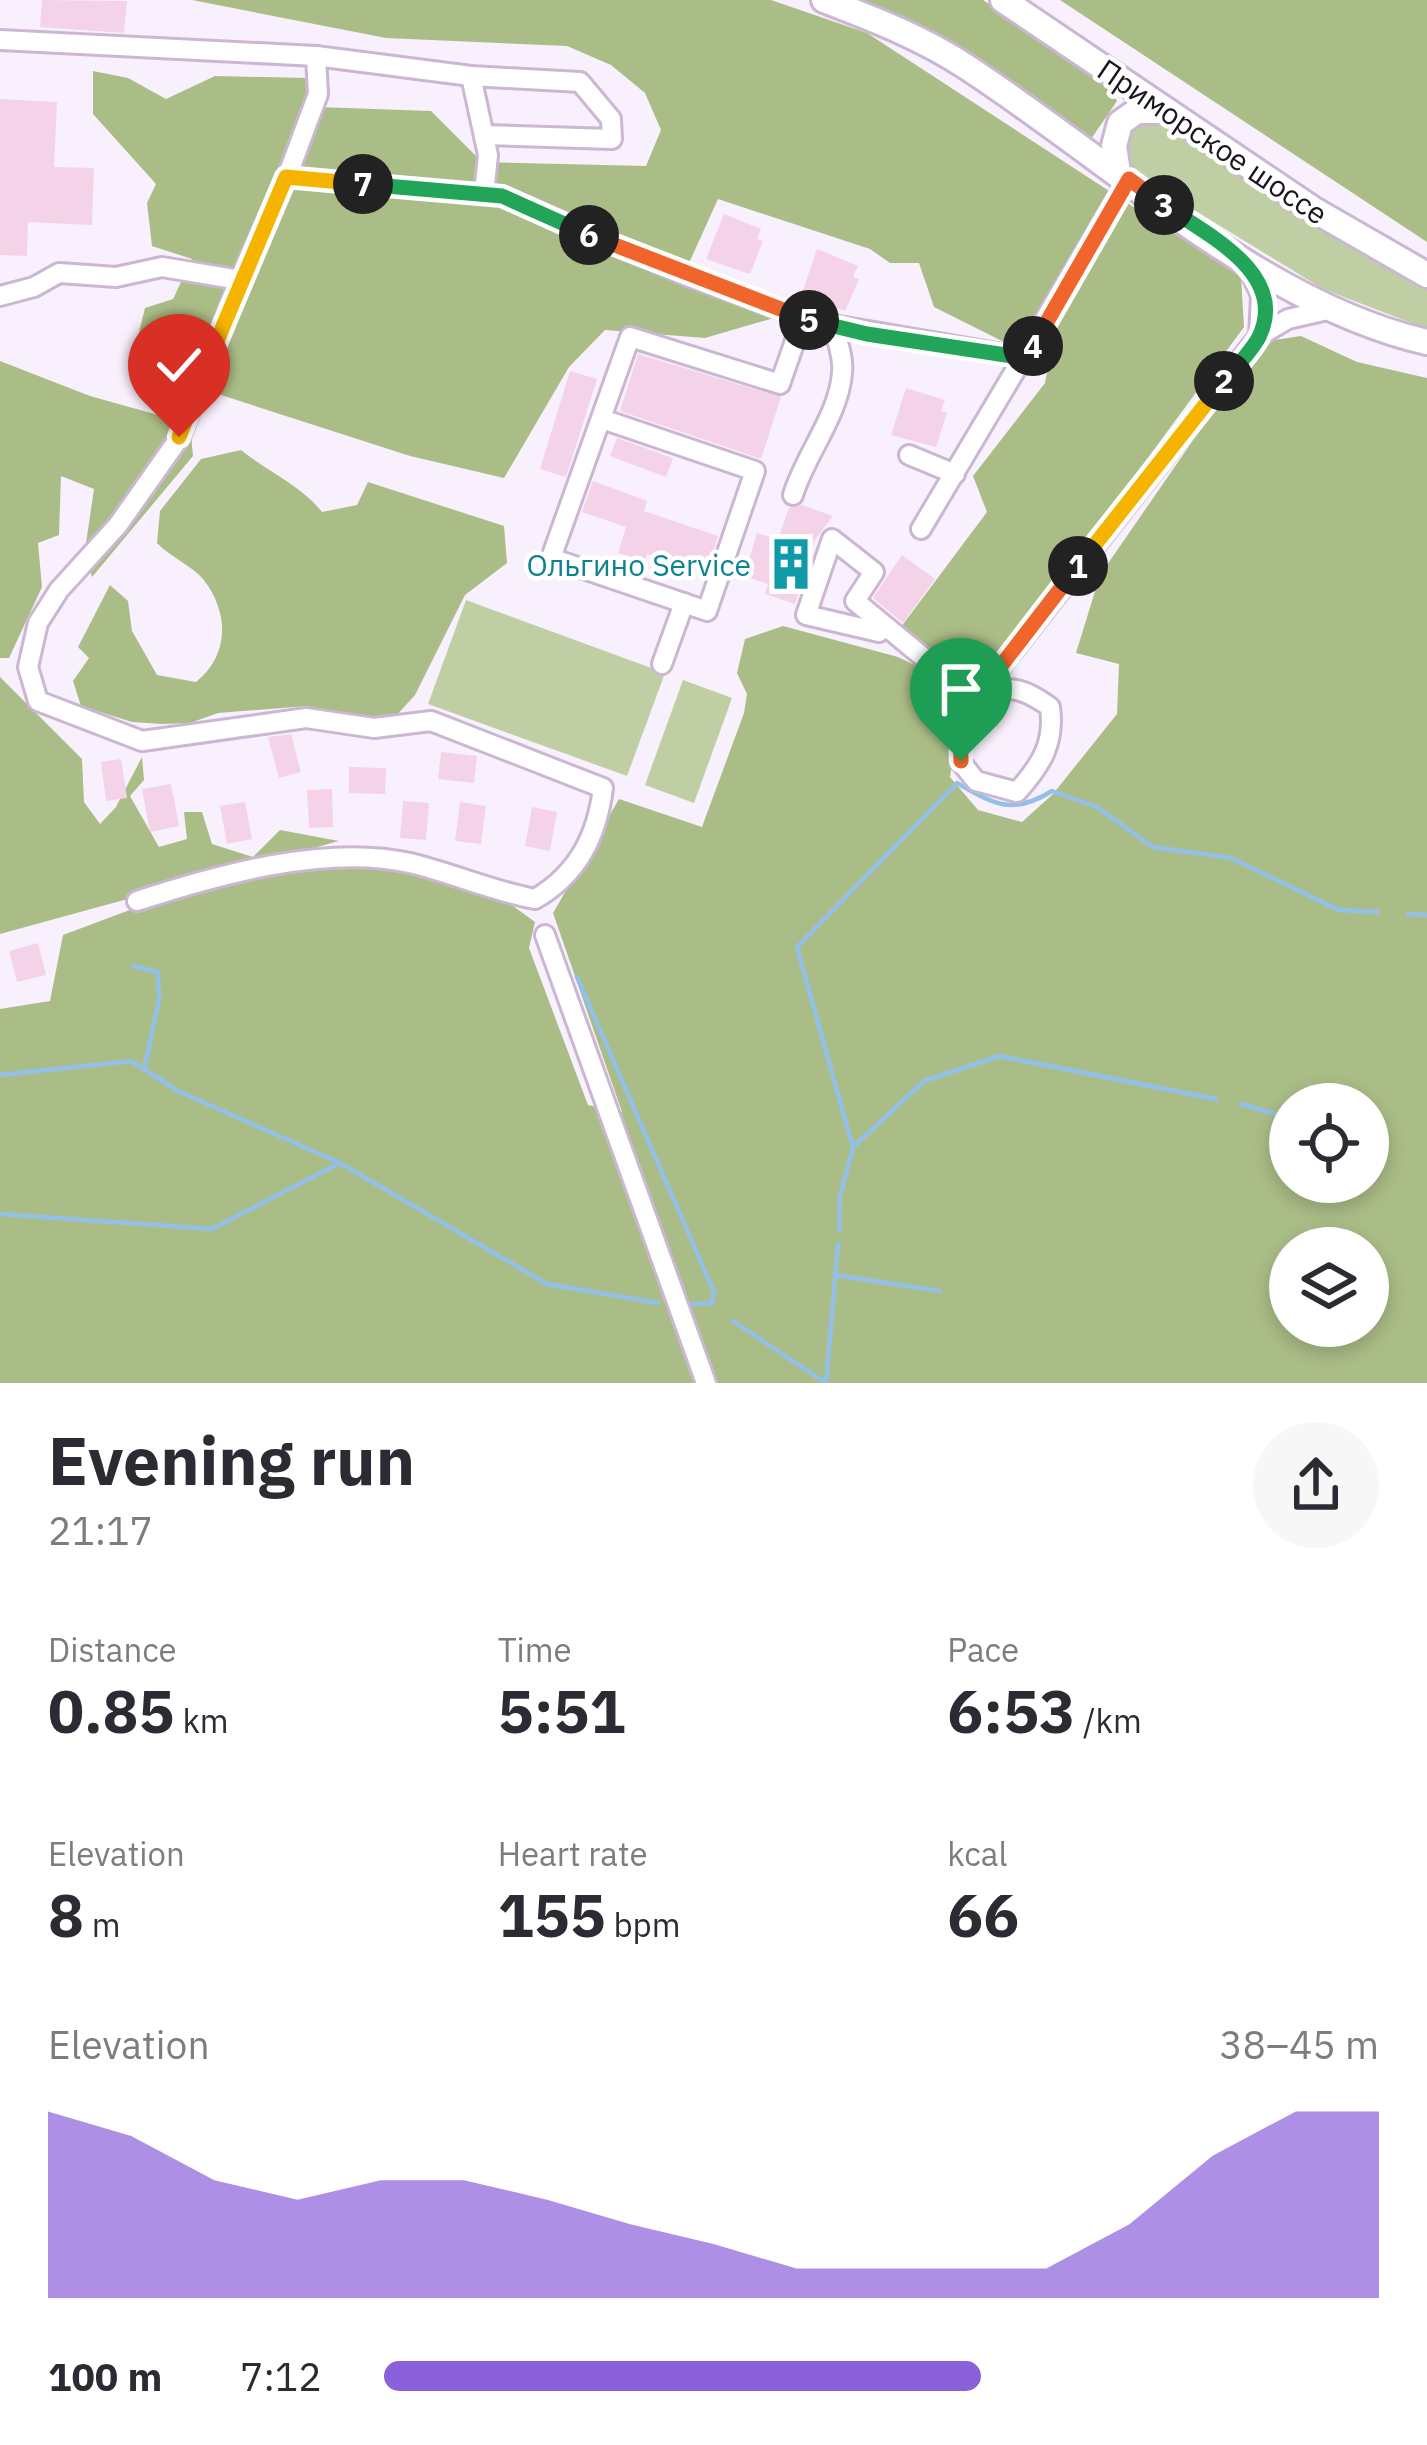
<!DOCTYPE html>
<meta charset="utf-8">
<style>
body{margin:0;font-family:"IBM Plex Sans",sans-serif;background:#f7f7f7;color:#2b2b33;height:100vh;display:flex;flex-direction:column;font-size:45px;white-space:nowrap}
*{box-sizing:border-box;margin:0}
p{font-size:39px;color:#7c7c81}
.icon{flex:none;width:66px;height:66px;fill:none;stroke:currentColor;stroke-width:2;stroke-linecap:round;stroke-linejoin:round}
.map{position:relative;height:1383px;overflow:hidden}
.panel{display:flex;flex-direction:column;background:#fff;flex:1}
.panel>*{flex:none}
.fabs{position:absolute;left:1269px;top:1083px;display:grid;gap:24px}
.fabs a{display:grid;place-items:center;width:120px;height:120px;border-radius:50%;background:#fff;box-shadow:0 6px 18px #0003;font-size:60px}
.pin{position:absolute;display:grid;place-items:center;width:102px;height:102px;color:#fff;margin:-123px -51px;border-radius:50% 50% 50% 0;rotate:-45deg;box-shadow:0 0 12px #0007}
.pin .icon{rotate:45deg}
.km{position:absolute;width:60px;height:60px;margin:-30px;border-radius:50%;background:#222;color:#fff;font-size:33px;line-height:60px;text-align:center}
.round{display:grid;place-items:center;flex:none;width:126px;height:126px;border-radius:63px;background:#f7f7f7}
.head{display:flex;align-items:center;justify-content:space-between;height:204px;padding:0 48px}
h1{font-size:66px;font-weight:700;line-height:90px}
.metrics{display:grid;grid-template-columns:repeat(3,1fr);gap:18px;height:204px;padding:12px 48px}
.metrics div{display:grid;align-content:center}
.metrics b{font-size:60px;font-weight:700}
.metrics small{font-size:33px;font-weight:400}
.metrics p{font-size:33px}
.chart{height:336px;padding:24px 48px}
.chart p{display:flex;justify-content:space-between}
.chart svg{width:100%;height:216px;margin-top:12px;fill:#8b60db;opacity:.7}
ul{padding:0 48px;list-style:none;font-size:39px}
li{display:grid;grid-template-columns:192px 144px 1fr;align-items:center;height:90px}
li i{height:30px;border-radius:15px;background:#8b60db}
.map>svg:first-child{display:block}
</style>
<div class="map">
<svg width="1427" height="1383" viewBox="0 0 1427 1383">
<rect width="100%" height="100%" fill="#f8f0fc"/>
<!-- green -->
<g fill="#c0cfa3">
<path d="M1162 121 1342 242 1427 287V329L1323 289 1145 180 1127 162 1124 137 1134 124Z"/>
<path d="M466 600 665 673 627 776 428 704Z"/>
<path d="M683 680 732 698 694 803 645 785Z"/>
</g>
<!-- forest -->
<g fill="#abbd87" fill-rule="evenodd">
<path d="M192 0H771L867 33 1241 277 1244 327 982 684 901 627 987 512 973 476 1045 383 1055 328 1004 342 934 307 919 263H890L870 249 718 199 680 283 777 317 705 338 605 330 569 367 504 478 410 456 159 375 136 345 145 308 173 299 192 259 152 246 147 203 156 184 93 114V71L128 78 166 99 215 76 307 78 318 107 431 111 482 162 646 166 661 130 645 93 611 65 567 46 386 38Z"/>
<path d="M847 0H983L1108 83 1117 101 1089 142Z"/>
<path d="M1060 0H1427V242Z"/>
<path d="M1301 336 1357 362 1427 378V1383H0V1009L50 1001 63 935 207 881 303 866 401 870 505 900 535 922 529 948 588 1105 622 1112 553 913 619 799 702 827 744 713 747 694 737 673 745 639 783 626 898 657 939 677 960 715 950 777 978 810 1022 822 1053 794 1117 714 1119 664 1076 653 1100 575 1261 342ZM1290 1104H1368V1182H1290ZM1290 1248H1368V1326H1290Z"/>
<path d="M0 361 90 396 190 424 193 456 92 577 85 550 94 489 61 476 59 535 38 543 42 587 9 658H0Z"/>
<path d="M241 450C268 472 302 486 322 512L357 505 368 482 504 526 507 563 465 595 415 695 395 717 344 719 307 706 218 713 190 723 162 724 132 722 81 706 73 681 89 658 78 647 110 585 128 601 132 631 157 675 196 682C229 656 230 613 203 579 191 565 170 557 157 543L160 511 201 459Z"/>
<path d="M0 677 82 759 84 802 100 824 116 807 142 757 144 780 130 796 159 847 187 839 184 812H202L212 844 253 857 280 830 339 841 0 934Z"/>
</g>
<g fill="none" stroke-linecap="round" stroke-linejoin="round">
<!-- stream -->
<g stroke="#93c0e9" stroke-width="4.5">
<path d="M1408 914 1427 915"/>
<path d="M133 966 158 972 159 1000 144 1070"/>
<path d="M577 977 714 1292 712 1303 683 1305"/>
<path d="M0 1075 131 1061 180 1092 340 1163 547 1284 658 1303"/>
<path d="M1241 1104 1290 1118"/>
<path d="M854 1146 924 1081 999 1056 1216 1099"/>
<path d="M0 1214 212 1229 338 1164"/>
<path d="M839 1230 840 1196 853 1148 797 947 957 783C994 804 1012 816 1052 791L1097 807 1153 847 1231 858 1339 910 1378 912"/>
<path d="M835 1275 940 1291"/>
<path d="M733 1321 823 1381"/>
<path d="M826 1383 838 1244"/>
</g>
</g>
<!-- building -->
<g fill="#f4d3e8">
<path d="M42 0 127 1 124 33 40 27Z"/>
<path d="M0 99 57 102 54 167 94 168 92 225 28 222 27 256 0 255Z"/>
<path d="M724 214 761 229 757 239 763 241 750 274 706 259Z"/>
<path d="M817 249 858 266 853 277 859 279 845 311 801 296Z"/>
<path d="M638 354 781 397 761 459 620 411Z"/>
<path d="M570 371 597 379 566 477 540 469Z"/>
<path d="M906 388 945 400 941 411 947 413 936 447 891 435Z"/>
<path d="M617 438 673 458 666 477 610 456Z"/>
<path d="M593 481 647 501 644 511 718 536 706 573 647 554 644 562 618 553 626 527 582 512Z"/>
<path d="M802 505 833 516 815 540 795 604 765 594 768 584 744 576 757 533 778 539 789 508Z"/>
<path d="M902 555 935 579 903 623 873 598Z"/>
<path d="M291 734 301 772 279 778 268 737Z"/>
<path d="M441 752 477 756 474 783 438 779Z"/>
<path d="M121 759 127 798 106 801 101 762Z"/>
<path d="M349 767 386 768 385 794 349 793Z"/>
<path d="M171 784 179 826 150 832 142 789Z"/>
<path d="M332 789 333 827 309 828 307 790Z"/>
<path d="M403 801 429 803 426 840 400 838Z"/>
<path d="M245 802 252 839 227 844 220 806Z"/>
<path d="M460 802 486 806 481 844 455 841Z"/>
<path d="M532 807 557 812 550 851 525 846Z"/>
<path d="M38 943 46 975 17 982 9 951Z"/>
</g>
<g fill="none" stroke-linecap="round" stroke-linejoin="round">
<!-- minor casing -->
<g stroke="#cbb7d4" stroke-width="24">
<g id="minor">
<path d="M0 40 316 56 471 76 580 82 611 119 612 139 484 135"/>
<path d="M316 56 318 94 287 177 502 196 691 277 816 322 1026 358"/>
<path d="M471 76 488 155 484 194"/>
<path d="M1245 261 1261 295 1259 336"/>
<path d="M0 296 34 287 59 273 116 277 162 267 240 280"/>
<path d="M602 419 755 471 707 611 551 558 630 337 780 384 803 318"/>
<path d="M909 455 955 474"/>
<path d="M793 495C805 455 839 415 842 373 844 358 837 341 834 327"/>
<path d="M921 529 1129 179"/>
<path d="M882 625 879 632 806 615 832 539 874 572 855 601 974 699C1008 684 1020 686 1050 707 1055 744 1041 765 1017 792L976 781 960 761V719L1259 336 1288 319 1332 309"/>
<path d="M662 664 684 603"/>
<path d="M137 901C217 875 326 844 410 863 452 873 492 891 535 899 578 874 597 836 603 788L431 721 374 728 306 718 142 741 38 701 28 667 38 623 59 590 118 525 180 437 240 280 287 177"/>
<path d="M545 935 706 1383"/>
</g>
</g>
<!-- major casing -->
<g stroke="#cbb7d4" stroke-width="30">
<g id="major">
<path d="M824 0C873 19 921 37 965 66 1106 157 1262 305 1427 342"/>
<path d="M1003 0 1314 210 1427 275"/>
<path d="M1118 172 1114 146 1120 123 1137 111H1167"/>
</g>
</g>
<!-- minor -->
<use href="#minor" stroke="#fff" stroke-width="18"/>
<!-- major -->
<use href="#major" stroke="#fff" stroke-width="24"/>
</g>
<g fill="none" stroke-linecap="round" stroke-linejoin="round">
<!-- split-1 casing -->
<g stroke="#fff" stroke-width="24">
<path id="split-1" d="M961 761 960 719 1078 566"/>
</g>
<!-- split-2 casing -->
<g stroke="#fff" stroke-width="24">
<path id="split-2" d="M1078 566 1224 381"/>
</g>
<!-- split-3 casing -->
<g stroke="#fff" stroke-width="24">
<path id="split-3" d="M1164 205C1204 233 1290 273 1259 337 1251 352 1235 368 1224 381"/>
</g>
<!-- split-4 casing -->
<g stroke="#fff" stroke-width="24">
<path id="split-4" d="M1033 346 1129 179 1164 205"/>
</g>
<!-- split-5 casing -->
<g stroke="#fff" stroke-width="24">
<path id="split-5" d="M809 320 867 334 1026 358 1033 346"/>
</g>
<!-- split-6 casing -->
<g stroke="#fff" stroke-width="24">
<path id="split-6" d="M589 235 809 320"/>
</g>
<!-- split-7 casing -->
<g stroke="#fff" stroke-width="24">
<path id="split-7" d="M363 184 502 196 589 235"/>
</g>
<!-- split-8 casing -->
<g stroke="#fff" stroke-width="24">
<path id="split-8" d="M224 324 286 177 363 184"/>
</g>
<!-- split-9 casing -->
<g stroke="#fff" stroke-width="24">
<path id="split-9" d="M179 437 224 324"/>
</g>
<!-- split-1 -->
<use href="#split-1" stroke="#f0652b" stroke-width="15"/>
<!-- split-2 -->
<use href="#split-2" stroke="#f5b400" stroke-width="15"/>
<!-- split-3 -->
<use href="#split-3" stroke="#22a559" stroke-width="15"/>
<!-- split-4 -->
<use href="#split-4" stroke="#f0652b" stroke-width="15"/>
<!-- split-5 -->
<use href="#split-5" stroke="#22a559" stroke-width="15"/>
<!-- split-6 -->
<use href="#split-6" stroke="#f0652b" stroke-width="15"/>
<!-- split-7 -->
<use href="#split-7" stroke="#22a559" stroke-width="15"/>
<!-- split-8 -->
<use href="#split-8" stroke="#f5b400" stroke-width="15"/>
<!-- split-9 -->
<use href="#split-9" stroke="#f5b400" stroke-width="15"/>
</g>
<!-- icons -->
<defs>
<g id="building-bare" transform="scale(4.14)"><path d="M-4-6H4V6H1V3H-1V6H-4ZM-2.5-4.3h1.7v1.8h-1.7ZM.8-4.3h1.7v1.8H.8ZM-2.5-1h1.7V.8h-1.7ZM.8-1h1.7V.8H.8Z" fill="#0f9aa8" stroke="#fff" stroke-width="2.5" paint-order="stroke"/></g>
</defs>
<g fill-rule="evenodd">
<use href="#building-bare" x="791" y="564"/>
</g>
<g text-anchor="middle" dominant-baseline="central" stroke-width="9" stroke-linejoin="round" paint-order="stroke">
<!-- street labels -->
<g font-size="30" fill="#1b141e" stroke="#fff">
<text transform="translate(1213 141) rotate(34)">Приморское шоссе</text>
</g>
<!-- culture labels -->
<g font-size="30" fill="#0d838f" stroke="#fff" text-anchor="end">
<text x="751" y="564">Ольгино Service</text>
</g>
</g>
</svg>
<div class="fabs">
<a><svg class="icon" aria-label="locate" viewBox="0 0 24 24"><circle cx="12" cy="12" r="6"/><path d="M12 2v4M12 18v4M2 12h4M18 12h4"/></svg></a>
<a><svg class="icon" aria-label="layers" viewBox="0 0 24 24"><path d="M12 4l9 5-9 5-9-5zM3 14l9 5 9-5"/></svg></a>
</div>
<div class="pin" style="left:961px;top:761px;background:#1e9e55"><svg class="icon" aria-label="arrive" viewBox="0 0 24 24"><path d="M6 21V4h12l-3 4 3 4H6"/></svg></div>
<div class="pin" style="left:179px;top:437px;background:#d93025"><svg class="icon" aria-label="check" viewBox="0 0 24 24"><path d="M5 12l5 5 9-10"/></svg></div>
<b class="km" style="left:1078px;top:566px">1</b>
<b class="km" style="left:1224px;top:381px">2</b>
<b class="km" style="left:1164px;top:205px">3</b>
<b class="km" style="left:1033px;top:346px">4</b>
<b class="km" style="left:809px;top:320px">5</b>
<b class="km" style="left:589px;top:235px">6</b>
<b class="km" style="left:363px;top:184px">7</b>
</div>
<section class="panel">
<div class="head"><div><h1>Evening run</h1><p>21:17</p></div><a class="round"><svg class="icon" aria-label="share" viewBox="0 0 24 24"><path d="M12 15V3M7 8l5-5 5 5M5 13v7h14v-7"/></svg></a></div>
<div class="metrics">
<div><p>Distance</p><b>0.85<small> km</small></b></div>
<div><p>Time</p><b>5:51</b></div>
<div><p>Pace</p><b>6:53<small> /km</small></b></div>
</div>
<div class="metrics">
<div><p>Elevation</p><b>8<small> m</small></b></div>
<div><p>Heart rate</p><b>155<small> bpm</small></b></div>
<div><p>kcal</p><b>66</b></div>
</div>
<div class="chart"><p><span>Elevation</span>38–45 m</p>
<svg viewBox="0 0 160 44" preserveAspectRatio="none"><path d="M0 44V6L10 11L20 20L30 24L40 20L50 20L60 24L70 29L80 33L90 38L100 38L110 38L120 38L130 29L140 15L150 6L160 6V44z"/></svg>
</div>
<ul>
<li><b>100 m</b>7:12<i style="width:60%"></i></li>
</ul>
</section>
